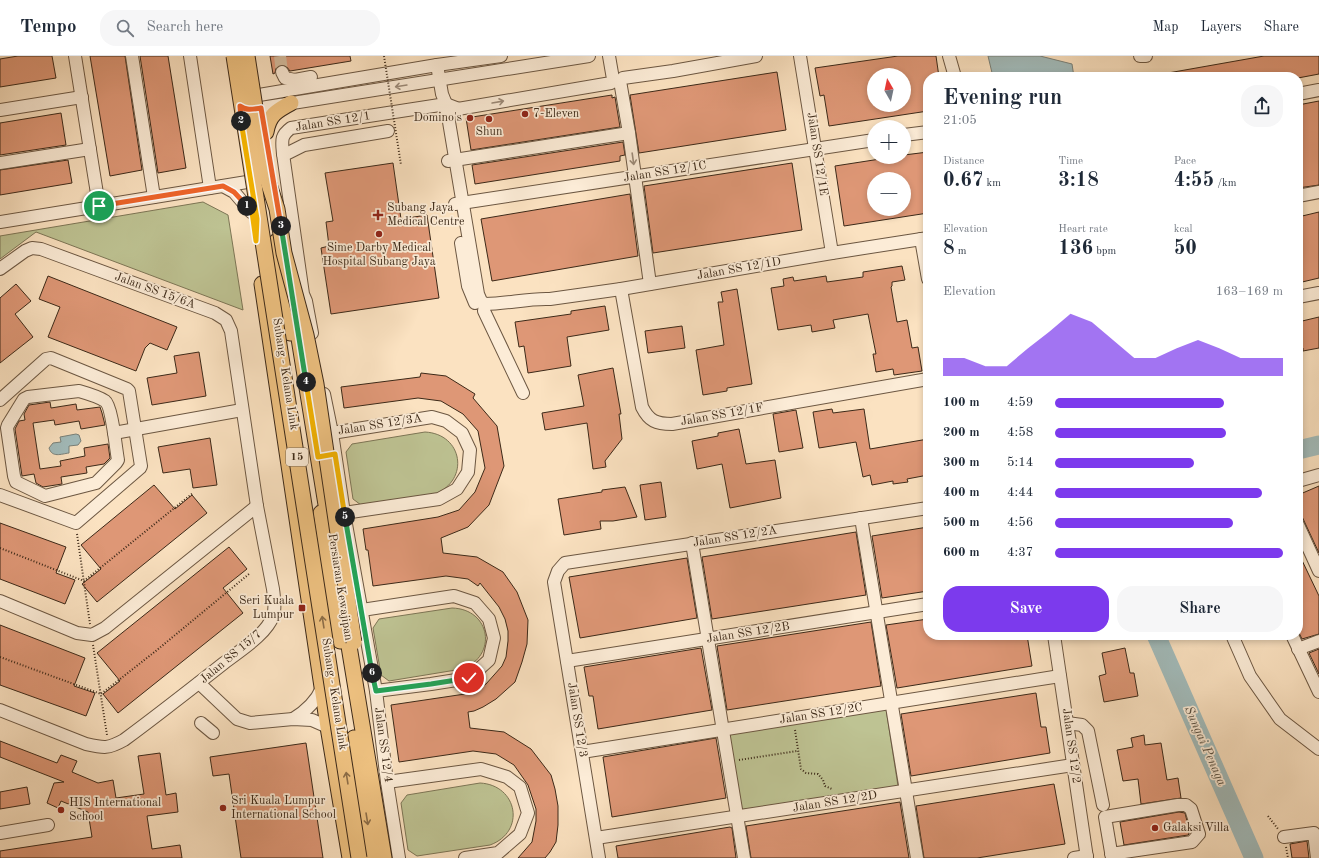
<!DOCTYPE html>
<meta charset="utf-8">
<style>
body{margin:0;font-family:"Old Standard TT",serif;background:#f6f6f7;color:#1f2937;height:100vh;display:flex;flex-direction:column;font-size:15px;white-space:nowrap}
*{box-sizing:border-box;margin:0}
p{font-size:13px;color:#747a83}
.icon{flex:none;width:22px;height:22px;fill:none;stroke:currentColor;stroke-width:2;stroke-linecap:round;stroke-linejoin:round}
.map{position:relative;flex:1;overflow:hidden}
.side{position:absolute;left:923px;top:16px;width:380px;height:568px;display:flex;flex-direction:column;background:#fff;border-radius:16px;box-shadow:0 2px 6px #0003}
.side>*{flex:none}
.needle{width:26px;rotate:351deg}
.tools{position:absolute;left:867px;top:12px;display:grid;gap:8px}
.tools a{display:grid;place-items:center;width:44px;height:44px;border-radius:50%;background:#fff;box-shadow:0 2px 6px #0003;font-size:20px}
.pin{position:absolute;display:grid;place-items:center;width:34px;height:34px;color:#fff;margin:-17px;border:2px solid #fff;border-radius:50%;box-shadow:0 1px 4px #0007}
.km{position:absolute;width:20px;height:20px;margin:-10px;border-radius:50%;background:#222;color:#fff;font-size:11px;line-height:20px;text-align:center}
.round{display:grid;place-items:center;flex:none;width:42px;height:42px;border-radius:16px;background:#f6f6f7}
.headline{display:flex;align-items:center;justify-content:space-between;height:68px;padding:0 20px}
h1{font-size:22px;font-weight:800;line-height:30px}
.metrics{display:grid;grid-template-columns:repeat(3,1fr);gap:6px;height:68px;padding:4px 20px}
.metrics div{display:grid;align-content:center}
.metrics b{font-size:20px;font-weight:800}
.metrics small{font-size:11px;font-weight:400}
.metrics p{font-size:11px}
.chart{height:112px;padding:8px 20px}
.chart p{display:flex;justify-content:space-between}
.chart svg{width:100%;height:72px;margin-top:4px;fill:#7c3aed;opacity:.7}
.action{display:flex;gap:8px;margin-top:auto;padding:8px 20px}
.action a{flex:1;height:46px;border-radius:16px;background:#7c3aed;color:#fff;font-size:16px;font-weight:800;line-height:46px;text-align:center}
.action a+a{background:#f6f6f7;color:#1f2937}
ul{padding:0 20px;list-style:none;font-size:13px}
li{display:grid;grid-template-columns:64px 48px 1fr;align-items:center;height:30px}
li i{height:10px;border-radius:5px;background:#7c3aed}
header{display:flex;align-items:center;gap:24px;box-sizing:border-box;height:56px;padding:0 20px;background:#fff;border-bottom:1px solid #e0e1e3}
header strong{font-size:19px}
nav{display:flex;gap:22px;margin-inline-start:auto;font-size:14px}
.search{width:280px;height:36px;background:#f6f6f7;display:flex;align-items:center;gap:10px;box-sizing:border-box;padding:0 14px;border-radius:16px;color:#747a83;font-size:15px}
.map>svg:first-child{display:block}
</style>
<header>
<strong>Tempo</strong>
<div class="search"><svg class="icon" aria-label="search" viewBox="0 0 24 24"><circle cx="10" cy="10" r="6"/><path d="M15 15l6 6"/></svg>Search here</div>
<nav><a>Map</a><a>Layers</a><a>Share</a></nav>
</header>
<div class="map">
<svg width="1319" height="802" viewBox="0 0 1319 802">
<rect width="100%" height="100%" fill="#fbe2c1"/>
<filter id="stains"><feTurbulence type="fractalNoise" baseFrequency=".005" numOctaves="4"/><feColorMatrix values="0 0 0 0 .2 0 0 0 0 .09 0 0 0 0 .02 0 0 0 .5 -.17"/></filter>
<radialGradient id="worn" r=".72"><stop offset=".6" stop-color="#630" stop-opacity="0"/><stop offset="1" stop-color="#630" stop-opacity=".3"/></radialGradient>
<!-- green -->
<g fill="#bec393" stroke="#7d7656">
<path d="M203 146 228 159 243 254 36 176 0 203V180Z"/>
<path d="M425 376C463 378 470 424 435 438L361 449 353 443 346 396 352 388Z"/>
<path d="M452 552C491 553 498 600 462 613L389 625 381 619 373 572 379 563Z"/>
<path d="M886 653 898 730 740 754 728 678Z"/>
<path d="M480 727C518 729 526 776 490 789L417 800 408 794 401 747 407 739Z"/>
</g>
<!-- water -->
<g fill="#a2bcbc" stroke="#79817a">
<path d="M988 0H1040L1072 8 1074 21H993Z"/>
<path d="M76 378 79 379 81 385 78 389 69 390V397C61 398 52 402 49 392L53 387 61 386 60 381Z"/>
</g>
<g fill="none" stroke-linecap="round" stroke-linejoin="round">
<!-- river -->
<g stroke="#a2bcbc" stroke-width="19">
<path d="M1298 394 1319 389"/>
<path d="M1156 579 1254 802"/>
</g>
</g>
<!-- building -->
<g fill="#de9776" stroke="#3c2918" fill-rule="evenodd">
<path d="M18 0H52L56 22 0 31V3Z"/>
<path d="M90 0H125L142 114 110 120Z"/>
<path d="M140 0H168L186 112 158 117Z"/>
<path d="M270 0H350L351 5 290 15 286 10 282 9 276 12 275 17 273 18Z"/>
<path d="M898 0H936L939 21H928V55L829 70 824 39 820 40 815 12ZM874 19H904V49H874Z"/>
<path d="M1264 0H1319V18L1298 22V21H1169L1168 17Z"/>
<path d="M777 16 786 74 639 97 630 39Z"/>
<path d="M612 39V42L615 41 620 71 471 94 466 62Z"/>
<path d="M1319 45V129L1298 132V49Z"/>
<path d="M61 57 66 89 0 99V67Z"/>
<path d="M623 86 625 99 620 100V105L475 128 472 109Z"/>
<path d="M928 96V157L844 170 835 110 893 101H904V99ZM874 123H904V153H874Z"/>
<path d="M68 104 72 127 0 139V114Z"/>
<path d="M393 107 401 163 427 159 439 242 331 258 321 192 329 190 326 166 333 165 325 117Z"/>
<path d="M792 107 802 174 653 197 644 130Z"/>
<path d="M630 138 638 200 492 225 481 163Z"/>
<path d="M1319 156V222L1298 227V161Z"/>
<path d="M902 210 905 224 892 226V230L891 231 897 266 907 264 912 292 918 291 922 315 894 319 893 313 876 316 873 298H876L868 258 833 264 835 272 812 276 811 269 778 274 771 232 784 230 783 223 793 221 794 225 826 220 827 226 863 221V216Z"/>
<path d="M48 220 177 271 167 294 150 287 145 292 136 315 48 281 60 251 39 243Z"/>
<path d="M16 228 31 245 15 258 33 281 0 307V242Z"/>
<path d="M737 233 752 328 727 332V335L703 339 696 294 724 289 718 246H723L721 236Z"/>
<path d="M605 250 609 274 567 281 571 310 528 317 524 290 519 291 515 266 571 258V255Z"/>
<path d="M1319 261V292L1303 295V292L1298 293V266Z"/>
<path d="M682 270 685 292 648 297 645 275Z"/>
<path d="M199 296 206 340 152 349 147 322 177 317 174 300Z"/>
<path d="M613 312 621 358H619L622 383 605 405 606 411 593 413 587 367 545 374 542 357 584 350 578 319Z"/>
<path d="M421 317 446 320 475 338 473 342 497 370 504 410 489 449 468 471 441 482 443 497 477 501 503 516 517 536 528 564 527 588 522 606 515 626 496 643 483 651 474 655 468 656 470 672 504 676 531 693 551 719 555 733 558 750V769L556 786 550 796 545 802H518L532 786 536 765V753L528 729 514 709 496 698 473 695 399 706 391 649 465 638 477 634 486 628 502 610 506 601 508 585V575L505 563 499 551 480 527 478 530 468 523 446 520 373 530 368 494H366L363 473 438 461 459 454 475 436 485 412 478 375 463 358 441 345 418 342 344 352 341 331 420 321Z"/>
<path d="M50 346 51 352 76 348 77 354 100 351 102 357 105 369 81 373 79 365 55 369 54 364 33 367 40 413 61 410 60 405 85 400 84 392 108 388 110 402 104 408 86 411 87 417 61 421 62 428 43 431 36 427 34 418 22 420 15 373 19 365 25 364 24 358 29 349Z"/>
<path d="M832 353 833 357 864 353 870 393 928 383V419L907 423 908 426 893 428V425L872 429 870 419 863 421 856 386 819 392 813 356Z"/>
<path d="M796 354 803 392 779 396 773 358Z"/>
<path d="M739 373 746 408 775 404 781 442 730 452 722 408 697 413 692 385 718 380V377Z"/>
<path d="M210 382 217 429 193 432 190 413 163 417 158 391Z"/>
<path d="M661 426 666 461 645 464 640 429Z"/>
<path d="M154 429 175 453 192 439 207 457 97 546 82 528 101 513 81 489Z"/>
<path d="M1319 430V497L1298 452V439Z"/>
<path d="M625 431 637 461 613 465H600L601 473 564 479 558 443 602 436V434Z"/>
<path d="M0 467 66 491 56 517 75 524 65 548 0 523Z"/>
<path d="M928 471V535L882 542 872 480Z"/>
<path d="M856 476 866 539 712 563 702 501Z"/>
<path d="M229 491 247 513 223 532 243 557 118 657 103 638 120 625 97 597Z"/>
<path d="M1298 496 1319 540V578L1302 583 1298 575Z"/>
<path d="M687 502 697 562 580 582 569 521Z"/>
<path d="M928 563V579H1027L1032 610 897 632 886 569Z"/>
<path d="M871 566 881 630 727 654 717 590Z"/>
<path d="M0 569 85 602 74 630 95 637 86 660 0 629Z"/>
<path d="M701 592 712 654 598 673 593 640H589L584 611Z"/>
<path d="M1125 592 1130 617H1134L1138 640 1104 646 1099 620 1106 618 1102 597Z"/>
<path d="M1319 593V618L1309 597Z"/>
<path d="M1036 637 1041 671H1046L1050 697 911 720 901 658Z"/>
<path d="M1144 679 1145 689 1161 687 1167 724 1178 722 1181 742 1141 748 1138 723 1123 725 1117 694 1133 691 1131 682Z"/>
<path d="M716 682 726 742 612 761 603 701Z"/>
<path d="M0 685 57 707 61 699 77 705 72 716 98 727 113 724 116 742 144 738 138 700 160 697 166 739 176 737 178 756 147 760 152 793 180 789 182 802H0V795L92 781 88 756 61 745 58 752 47 747 54 727 64 726 0 701Z"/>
<path d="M306 687 323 802H241L229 718 213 720 210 701Z"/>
<path d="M1054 728 1065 788 977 802H924L916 750Z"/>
<path d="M27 731 30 748 0 753V736Z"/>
<path d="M900 746 909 802H751L746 770Z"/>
<path d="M1179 756 1185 757 1188 769 1189 778 1188 779 1124 789 1120 766Z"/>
<path d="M730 771 732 772 736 802H618L616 790Z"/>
<path d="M1307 785 1309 802H1292L1290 788Z"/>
</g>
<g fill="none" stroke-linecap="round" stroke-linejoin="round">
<!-- minor-tunnel -->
<path stroke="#d5bd9f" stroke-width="12" stroke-dasharray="12 6" stroke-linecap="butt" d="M280 0 282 16"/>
<!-- minor casing -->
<g stroke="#6c5742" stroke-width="14">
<g id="minor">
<path d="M75 0 99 150"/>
<path d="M132 0 154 141"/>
<path d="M190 0 210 132"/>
<path d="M800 0 832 197"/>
<path d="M949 0 955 21"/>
<path d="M1140 0H1146"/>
<path d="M437 9 442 38 446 48 478 238 481 245 485 248"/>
<path d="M282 16 285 22 295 24 311 21"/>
<path d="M1298 38 1319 34"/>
<path d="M259 39 437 9 501 0"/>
<path d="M261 52 589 0"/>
<path d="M0 54 82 41"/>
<path d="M452 54 611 27 613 25V23L609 0"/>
<path d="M904 79 928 76"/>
<path d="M283 98 288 97 304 89 388 75"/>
<path d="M448 105 629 77"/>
<path d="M0 107 90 93"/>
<path d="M223 130 234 136 251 156"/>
<path d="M1298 140 1319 136"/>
<path d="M455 148 874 84"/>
<path d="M0 166 247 126"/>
<path d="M921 183 928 223"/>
<path d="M461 187 468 230 475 247"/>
<path d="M0 213 25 195 32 192 41 193 215 257 226 264 231 275 257 450 273 533C274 541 276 552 273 560 266 579 239 595 224 607 191 633 158 659 124 684 108 693 104 692 86 688L0 654"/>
<path d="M650 228 629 77 620 25 623 22 673 15 756 0"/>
<path d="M621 233 642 351C649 365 656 368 672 368L928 323"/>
<path d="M1298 241 1319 237"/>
<path d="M485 248C507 248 528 242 550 243L621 233 832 197 928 182"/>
<path d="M485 248 484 255 523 337"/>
<path d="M312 277 306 245 303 238 283 98C282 85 280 80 291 72L446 48 459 53"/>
<path d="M79 335C86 337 99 341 105 345 112 350 116 394 118 404L116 407 96 427 45 440 16 426 14 420 7 372 8 369 24 343 28 341Z"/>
<path d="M324 338 332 377 344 457 376 635 387 726 399 802"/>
<path d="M0 344 46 303 51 302 127 333 129 335 141 410 140 412 76 467 0 439"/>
<path d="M114 377 242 354"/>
<path d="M332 377 432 361 446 365 462 377 470 394 468 416 457 433 439 443 344 457"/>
<path d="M1298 425 1319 419"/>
<path d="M861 462 917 802"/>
<path d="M1298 469 1319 515"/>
<path d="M692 487 744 802"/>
<path d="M0 545 77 577 92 579 105 572 257 450"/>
<path d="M362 554 454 540 475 547 489 563 494 582 489 604 469 622 431 628 376 635"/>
<path d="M1054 579 1087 802"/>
<path d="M1232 579 1250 620 1280 663 1319 693"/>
<path d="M1292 579 1319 636"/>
<path d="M1298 593 1319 585"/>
<path d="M567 605 928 548"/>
<path d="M199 627 237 663 250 667 293 663 312 664 328 671"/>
<path d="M293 663C306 655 316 646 322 632"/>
<path d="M201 667 213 677"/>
<path d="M1067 667 1082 669 1088 675 1103 749"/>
<path d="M582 696 1060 620"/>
<path d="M387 726 481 713 507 721 520 731 528 757 520 778 498 797 465 802"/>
<path d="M0 777 48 769"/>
<path d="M1284 781 1314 777 1317 802"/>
<path d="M596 782 1073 709"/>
<path d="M1111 798 1192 786 1199 778 1191 753 1186 749H1178L1105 761 1112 802"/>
<path d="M599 802 554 526 558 515 565 507 928 452"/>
<path d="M1074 802 1087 800"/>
</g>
</g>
<!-- major casing -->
<g stroke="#3c2918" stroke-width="17">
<g id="major">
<path d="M266 76C269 59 276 55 291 47"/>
<path d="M276 186 290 277"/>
<path d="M262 228 328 671 350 802"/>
<path d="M296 264 329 467"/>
<path d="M321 457 340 585"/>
<path d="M346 572 384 802"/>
<path d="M354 682 373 802"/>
</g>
</g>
<!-- path -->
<g stroke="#3c2918" stroke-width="2" stroke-dasharray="1 2" stroke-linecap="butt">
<path d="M77 478 90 568"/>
<path d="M0 492 84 525 193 437"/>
<path d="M93 589 107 679"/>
<path d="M0 601 101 638 157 594 249 518"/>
<path d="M795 674 801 713 806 717 818 718 823 724 825 730 832 733"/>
<path d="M739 704 797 695"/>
<path d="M1268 760 1278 773"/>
<path d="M1286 791 1288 802"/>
</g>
<!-- minor -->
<use href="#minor" stroke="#fcecd7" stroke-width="12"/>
<!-- major -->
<use href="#major" stroke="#eec180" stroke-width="15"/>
<!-- major-bridge casing -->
<g stroke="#3c2918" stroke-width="17" stroke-linecap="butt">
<g id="major-bridge">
<path d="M234 0 359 802"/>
<path d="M247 0 265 116 277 153 284 197 306 279 316 328 354 586"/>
</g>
</g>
<!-- path-bridge -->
<path stroke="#3c2918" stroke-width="2" stroke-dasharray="1 2" stroke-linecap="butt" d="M384 0 401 109"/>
<!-- major-bridge -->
<use href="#major-bridge" stroke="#eec180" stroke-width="15"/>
</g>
<!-- one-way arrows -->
<defs><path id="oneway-shaft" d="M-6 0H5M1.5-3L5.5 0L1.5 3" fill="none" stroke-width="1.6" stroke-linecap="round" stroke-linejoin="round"/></defs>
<g stroke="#9c8a78">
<use href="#oneway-shaft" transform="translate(401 30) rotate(171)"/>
<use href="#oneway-shaft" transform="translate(498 46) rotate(-10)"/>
<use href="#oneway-shaft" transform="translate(633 103) rotate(82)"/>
</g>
<g stroke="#8c6d47">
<use href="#oneway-shaft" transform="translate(323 566) rotate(-99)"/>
<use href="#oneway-shaft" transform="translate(347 722) rotate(-99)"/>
<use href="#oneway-shaft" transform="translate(367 763) rotate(81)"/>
</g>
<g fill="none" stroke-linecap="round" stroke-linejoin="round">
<!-- split-1 casing -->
<g stroke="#fff" stroke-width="8">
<path id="split-1" d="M99 150 223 130 234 136 247 150"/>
</g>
<!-- split-2 casing -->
<g stroke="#fff" stroke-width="8">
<path id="split-2" d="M241 65 257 163 256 185 252 156 247 150"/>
</g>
<!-- split-3 casing -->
<g stroke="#fff" stroke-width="8">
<path id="split-3" d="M241 65 240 50C246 55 254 53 261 52L281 170"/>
</g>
<!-- split-4 casing -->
<g stroke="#fff" stroke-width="8">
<path id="split-4" d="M281 170 306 326"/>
</g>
<!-- split-5 casing -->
<g stroke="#fff" stroke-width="8">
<path id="split-5" d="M306 326 318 401 335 398 345 461"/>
</g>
<!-- split-6 casing -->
<g stroke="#fff" stroke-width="8">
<path id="split-6" d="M345 461 372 617"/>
</g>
<!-- split-7 casing -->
<g stroke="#fff" stroke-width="8">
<path id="split-7" d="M372 617 376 635 431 628 469 622"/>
</g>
<!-- split-1 -->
<use href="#split-1" stroke="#f0652b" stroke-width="5"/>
<!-- split-2 -->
<use href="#split-2" stroke="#f5b400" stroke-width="5"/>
<!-- split-3 -->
<use href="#split-3" stroke="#f0652b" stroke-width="5"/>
<!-- split-4 -->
<use href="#split-4" stroke="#22a559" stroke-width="5"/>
<!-- split-5 -->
<use href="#split-5" stroke="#f5b400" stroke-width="5"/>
<!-- split-6 -->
<use href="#split-6" stroke="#22a559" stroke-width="5"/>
<!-- split-7 -->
<use href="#split-7" stroke="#22a559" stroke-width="5"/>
</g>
<!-- markers -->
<g fill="#8f2418" stroke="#fcecd7" stroke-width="1.5">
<circle cx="525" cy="58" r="4"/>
<circle cx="470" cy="62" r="4"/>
<circle cx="489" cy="63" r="4"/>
<path d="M376 153h4v4h4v4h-4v4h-4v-4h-4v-4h4z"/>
<circle cx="379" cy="178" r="4"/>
<rect x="298" y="548" width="8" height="8" rx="2"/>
<circle cx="223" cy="752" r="4"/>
<circle cx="61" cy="754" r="4"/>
<circle cx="1155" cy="772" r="4"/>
</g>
<g text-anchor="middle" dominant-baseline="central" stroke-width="3.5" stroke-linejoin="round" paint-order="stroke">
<!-- shield labels -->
<rect fill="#fcecd7" stroke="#766451" stroke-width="1" x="286" y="392" width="22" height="18" rx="3"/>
<g font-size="11" font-weight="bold" fill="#3c2918">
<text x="297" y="401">15</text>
</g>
<!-- poi labels -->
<g font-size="12" fill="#3c2918" stroke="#fcecd7" text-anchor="start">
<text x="533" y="58">7-Eleven</text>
<text x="462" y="62" text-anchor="end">Domino's</text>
<text x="489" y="76" text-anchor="middle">Shun</text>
<text x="387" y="152">Subang Jaya<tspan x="387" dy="14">Medical Centre</tspan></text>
<text x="379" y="192" text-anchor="middle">Sime Darby Medical<tspan x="379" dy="14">Hospital Subang Jaya</tspan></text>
<text x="294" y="545" text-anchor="end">Seri Kuala<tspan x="294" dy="14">Lumpur</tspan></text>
<text x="231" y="745">Sri Kuala Lumpur<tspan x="231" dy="14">International School</tspan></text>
<text x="69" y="747">HIS International<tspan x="69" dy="14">School</tspan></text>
<text x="1163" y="772">Galaksi Villa</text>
</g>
<!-- street labels -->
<g font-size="12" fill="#3c2918" stroke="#fcecd7">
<text transform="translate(333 66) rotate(-9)">Jalan SS 12/1</text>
<text transform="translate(817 98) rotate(81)">Jalan SS 12/1E</text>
<text transform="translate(665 116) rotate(-9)">Jalan SS 12/1C</text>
<text transform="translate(739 213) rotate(-10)">Jalan SS 12/1D</text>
<text transform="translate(155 235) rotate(20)">Jalan SS 15/6A</text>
<text transform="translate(285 318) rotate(81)">Subang - Kelana Link</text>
<text transform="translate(722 359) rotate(-10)">Jalan SS 12/1F</text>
<text transform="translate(380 369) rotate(-9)">Jalan SS 12/3A</text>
<text transform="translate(735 481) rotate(-9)">Jalan SS 12/2A</text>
<text transform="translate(340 531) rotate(81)">Persiaran Kewajipan</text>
<text transform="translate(748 577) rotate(-9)">Jalan SS 12/2B</text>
<text transform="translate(231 601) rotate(-40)">Jalan SS 15/7</text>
<text transform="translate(334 638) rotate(81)">Subang - Kelana Link</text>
<text transform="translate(821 658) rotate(-9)">Jalan SS 12/2C</text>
<text transform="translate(577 664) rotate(81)">Jalan SS 12/3</text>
<text transform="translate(383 689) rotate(82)">Jalan SS 12/4</text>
<text transform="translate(1071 690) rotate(82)">Jalan SS 12/2</text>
<text transform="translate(835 746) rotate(-9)">Jalan SS 12/2D</text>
</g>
<!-- water labels -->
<g font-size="13" font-style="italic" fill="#564e41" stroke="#fcecd7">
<text transform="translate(1205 690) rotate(66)">Sungai Penaga</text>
</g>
</g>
<rect width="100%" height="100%" filter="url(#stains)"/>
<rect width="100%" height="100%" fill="url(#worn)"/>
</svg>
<div class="tools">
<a><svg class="needle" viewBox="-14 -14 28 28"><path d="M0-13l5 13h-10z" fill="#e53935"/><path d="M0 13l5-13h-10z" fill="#747a83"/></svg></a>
<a>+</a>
<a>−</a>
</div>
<div class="pin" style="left:99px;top:150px;background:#1e9e55"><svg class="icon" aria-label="arrive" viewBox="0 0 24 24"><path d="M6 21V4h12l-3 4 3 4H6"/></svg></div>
<div class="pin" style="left:469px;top:622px;background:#d93025"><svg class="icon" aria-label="check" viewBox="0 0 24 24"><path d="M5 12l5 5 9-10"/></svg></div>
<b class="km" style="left:247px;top:150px">1</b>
<b class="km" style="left:241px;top:65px">2</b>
<b class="km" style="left:281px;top:170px">3</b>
<b class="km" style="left:306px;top:326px">4</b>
<b class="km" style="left:345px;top:461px">5</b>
<b class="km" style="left:372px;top:617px">6</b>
<section class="side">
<div class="headline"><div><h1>Evening run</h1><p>21:05</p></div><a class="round"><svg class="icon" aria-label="share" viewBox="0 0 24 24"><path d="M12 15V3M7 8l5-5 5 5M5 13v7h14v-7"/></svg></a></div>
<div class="metrics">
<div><p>Distance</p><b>0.67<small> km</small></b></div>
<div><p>Time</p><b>3:18</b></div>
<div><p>Pace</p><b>4:55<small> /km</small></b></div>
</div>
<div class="metrics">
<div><p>Elevation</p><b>8<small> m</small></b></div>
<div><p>Heart rate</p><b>136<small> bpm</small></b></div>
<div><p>kcal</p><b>50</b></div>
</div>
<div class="chart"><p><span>Elevation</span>163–169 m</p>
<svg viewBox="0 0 160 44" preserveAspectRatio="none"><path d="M0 44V33L10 33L20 38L30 38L40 27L50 17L60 6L70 11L80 22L90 33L100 33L110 27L120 22L130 27L140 33L150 33L160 33V44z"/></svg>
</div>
<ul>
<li><b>100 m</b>4:59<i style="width:74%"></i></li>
<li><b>200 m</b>4:58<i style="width:75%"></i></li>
<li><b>300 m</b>5:14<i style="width:61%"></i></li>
<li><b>400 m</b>4:44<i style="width:91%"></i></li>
<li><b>500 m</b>4:56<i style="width:78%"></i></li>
<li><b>600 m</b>4:37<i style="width:100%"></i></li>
</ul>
<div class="action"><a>Save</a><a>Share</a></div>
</section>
</div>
